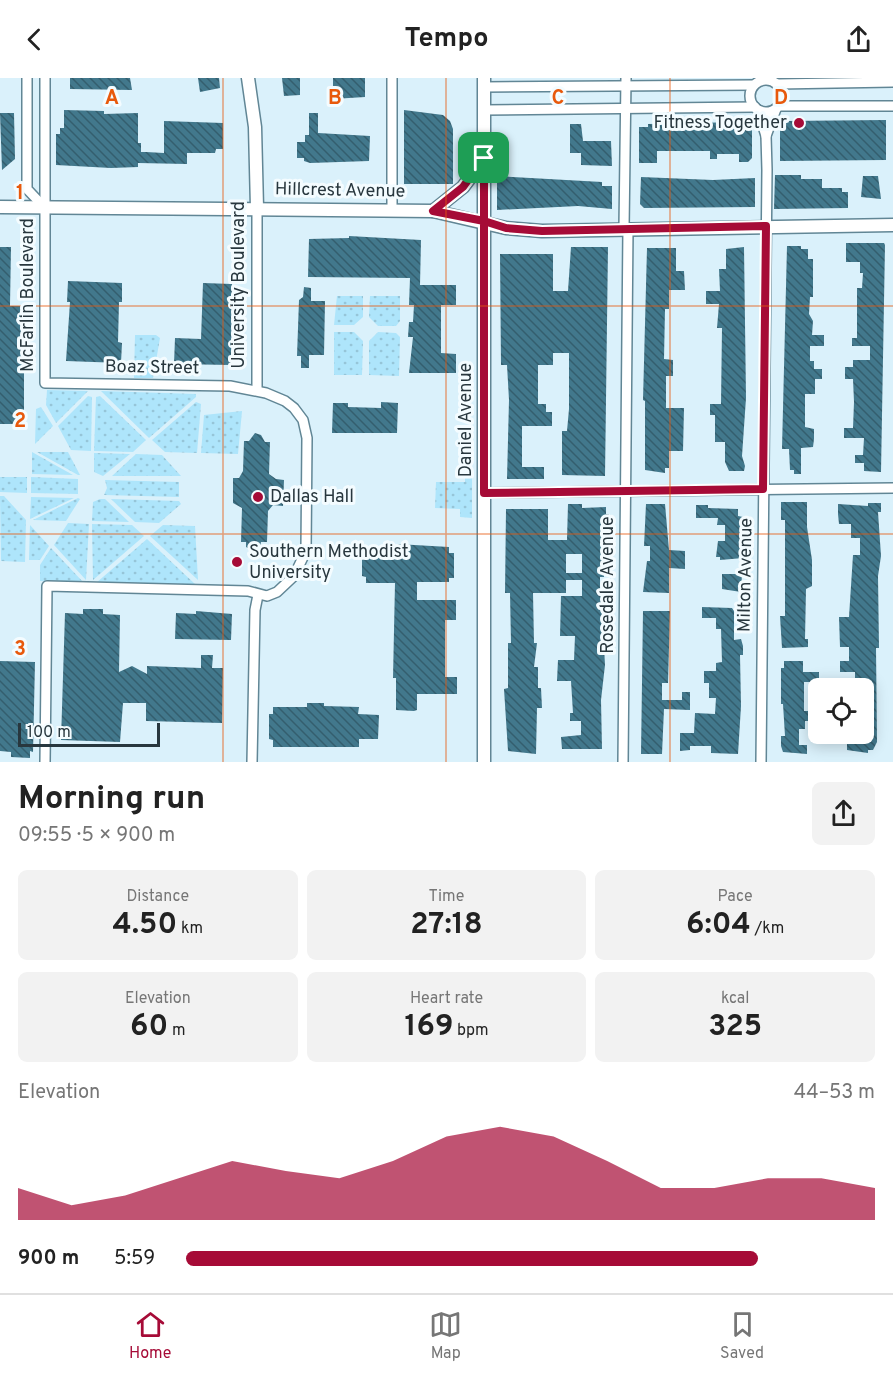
<!DOCTYPE html>
<meta charset="utf-8">
<style>
body{margin:0;font-family:Overpass,sans-serif;background:#f2f2f2;color:#222;height:100vh;display:flex;flex-direction:column;font-size:22px;white-space:nowrap}
*{box-sizing:border-box;margin:0}
p{font-size:20px;color:#767676}
.icon{flex:none;width:33px;height:33px;fill:none;stroke:currentColor;stroke-width:2;stroke-linecap:round;stroke-linejoin:round}
.map{position:relative;height:684px;overflow:hidden}
.panel{display:flex;flex-direction:column;background:#fff;flex:1}
.panel>*{flex:none}
.fabs{position:absolute;left:808px;top:600px;display:grid;gap:12px}
.fabs a{display:grid;place-items:center;width:66px;height:66px;border-radius:9px;background:#fff;box-shadow:0 3px 15px #0003;font-size:30px}
.scale{position:absolute;left:18px;bottom:15px;width:142px;box-sizing:border-box;padding-left:6px;border:3px solid #28373e;border-top:0;font-size:16px;line-height:21px;white-space:nowrap;color:#28373e;-webkit-text-stroke:4px #f4fcff;paint-order:stroke}
.pin{position:absolute;display:grid;place-items:center;width:51px;height:51px;color:#fff;margin:-26px;border-radius:12px;box-shadow:0 3px 9px #0006}
.round{display:grid;place-items:center;flex:none;width:63px;height:63px;border-radius:9px;background:#f2f2f2}
.head{display:flex;align-items:center;justify-content:space-between;height:102px;padding:0 18px}
h1{font-size:33px;font-weight:700;line-height:45px}
.stats{display:grid;grid-template-columns:repeat(3,1fr);gap:9px;height:102px;padding:6px 18px}
.stats div{display:grid;align-content:center;border-radius:9px;background:#f2f2f2;text-align:center}
.stats b{font-size:30px;font-weight:700}
.stats small{font-size:16px;font-weight:400}
.stats p{font-size:16px}
.chart{height:168px;padding:12px 18px}
.chart p{display:flex;justify-content:space-between}
.chart svg{width:100%;height:108px;margin-top:6px;fill:#a60b37;opacity:.7}
ul{padding:0 18px;list-style:none;font-size:20px}
li{display:grid;grid-template-columns:96px 72px 1fr;align-items:center;height:45px}
li i{height:15px;border-radius:8px;background:#a60b37}
header{display:flex;justify-content:space-between;align-items:center;height:78px;padding:0 18px;background:#fff;font-size:27px;font-weight:700}
.tabs{display:flex;justify-content:space-around;align-items:center;height:84px;border-top:2px solid #e0e0e0;background:#fff;font-size:16px;color:#767676}
.tabs a{display:grid;justify-items:center;gap:3px}
.tabs .on{color:#a60b37}
.map>svg:first-child{display:block}
</style>
<header><svg class="icon" aria-label="back" viewBox="0 0 24 24"><path d="M15 5l-7 7 7 7"/></svg>Tempo<svg class="icon" aria-label="share" viewBox="0 0 24 24"><path d="M12 15V3M7 8l5-5 5 5M5 13v7h14v-7"/></svg></header>
<div class="map">
<svg width="893" height="684" viewBox="0 0 893 684">
<defs>
<pattern id="green-dots" width="8" height="8" patternUnits="userSpaceOnUse" patternTransform="scale(1.5)"><rect width="8" height="8" fill="#aee5fb"/><path d="M2 2h.1M6 6h.1" fill="none" stroke="#96c5d8" stroke-width="1.8" stroke-linecap="round"/></pattern>
<pattern id="building-back-hatch" width="6" height="6" patternUnits="userSpaceOnUse" patternTransform="scale(1.5)"><rect width="6" height="6" fill="#42788c"/><path d="M-1 5l2 2M0 0l6 6M5-1l2 2" fill="none" stroke="#345e6e"/></pattern>
</defs>
<rect width="100%" height="100%" fill="#daf1fb"/>
<!-- green -->
<g fill="url(#green-dots)">
<path d="M337 218H363V239L354 247H334Z"/>
<path d="M370 218H400V243L396 248H378L369 239Z"/>
<path d="M334 254H354L363 263 362 297H334Z"/>
<path d="M378 254 396 255 400 259 399 298 369 297V263Z"/>
<path d="M135 257H156L160 260 156 283 159 296H154L153 300H134Z"/>
<path d="M47 312 88 313 56 345 46 327Z"/>
<path d="M101 313 196 316V319L149 360Z"/>
<path d="M88 318 92 319 91 373 71 372 58 348Z"/>
<path d="M100 318 146 362 133 374 94 373 96 319Z"/>
<path d="M196 324 201 326 197 375 165 374 152 362Z"/>
<path d="M41 329 53 348 35 366 36 331Z"/>
<path d="M242 333 238 376 201 375 204 337Z"/>
<path d="M32 374 73 397 32 396Z"/>
<path d="M37 374H68L80 397H78Z"/>
<path d="M94 375 130 376 103 398 94 394Z"/>
<path d="M136 376 162 377 181 398H112Z"/>
<path d="M465 397 472 398V440L460 439V431L435 430 436 404H465Z"/>
<path d="M0 399H27V415L0 414Z"/>
<path d="M31 399 78 401V416L31 415Z"/>
<path d="M105 402 179 404V419L104 417 107 410Z"/>
<path d="M0 418H4L26 442 25 484 1 483Z"/>
<path d="M31 419 74 420 30 441Z"/>
<path d="M78 420 80 421 66 443 33 442Z"/>
<path d="M100 421H105L129 444 92 443 93 424Z"/>
<path d="M111 421 179 423 181 426 159 445 135 444Z"/>
<path d="M68 445 89 446 86 502 54 467Z"/>
<path d="M92 446 132 447 144 458 93 502Z"/>
<path d="M30 447 49 468 40 482H29Z"/>
<path d="M163 447 195 448 198 502 150 458Z"/>
<path d="M147 461 196 507 96 505Z"/>
<path d="M51 470 83 504 40 503V487Z"/>
</g>
<!-- building -->
<g fill="url(#building-back-hatch)" fill-rule="evenodd">
<path d="M70 0H130L132 12 70 11Z"/>
<path d="M198 0H219L220 10 200 14Z"/>
<path d="M282 0H300V17L284 18Z"/>
<path d="M333 0H365V19L333 21Z"/>
<path d="M64 32 104 33V36L138 35V65H141V74H146L164 75V43L223 45V71H216L215 75H187V86L138 85V89L111 90 56 87V56H60V50H64Z"/>
<path d="M404 32 443 37 450 43 453 51V106H404Z"/>
<path d="M0 35H14L15 81 2 92Z"/>
<path d="M309 35H318V55L370 58 369 83 310 85 304 83V80H297V64H305V57H309Z"/>
<path d="M886 42V82L780 83V48L784 43Z"/>
<path d="M739 44H749L752 48V80L748 84H739V76H717V81H710V73H657V85H639V49H648V46Z"/>
<path d="M570 46H581L583 63H611L612 88 581 87V75H570Z"/>
<path d="M775 97H801V101H822V110H842V114H848V130L774 131Z"/>
<path d="M497 98 602 104V108H612V131L578 128 497 132Z"/>
<path d="M863 98H878L881 121 861 119Z"/>
<path d="M641 99 713 102 755 100V129L644 130 640 126Z"/>
<path d="M349 158 421 162 420 207H456V227H441V275L456 276V295H409L413 259H408L409 244H413L414 227H409L410 200 308 199 309 161 349 160Z"/>
<path d="M846 165H884L885 167 881 394 864 393V385H855V377H863L864 360H844V350H853L854 324 853 301H845V289H853V282H870V268H852V260H857V210H862L863 195H860V184H846Z"/>
<path d="M787 168H801V171H808V181H813V219H810L809 236 813 243 812 257H824V268H810V283H814V291H822V301H815V316H805V349L814 351V361L813 369 801 370V396H794V392H790L789 371H782Z"/>
<path d="M0 169H11L10 228H27L24 266H32V289H24V346H0Z"/>
<path d="M571 169H608L605 398 562 397V353H567L569 331V275H553V287H538V326H546V334H552V348H522V389H544V401H507L509 322 507 287H501L500 176H553V213H568Z"/>
<path d="M744 169 746 320 742 378 745 388 744 393H729L725 384V364H715V337H710V326H721L722 250H717L719 226H706V213H720L719 191H726V171Z"/>
<path d="M647 170H676V193H684L685 212H669V231H665L664 281 673 282V298H666V330H684L683 373H669V390H665V395L645 392V323L643 322Z"/>
<path d="M68 203 122 205V224H119L118 264 122 265 121 285 66 283 70 224H67Z"/>
<path d="M203 205 232 206 231 287 174 286 175 260 201 261Z"/>
<path d="M304 209 311 210V223H325L324 277H309V290H301V278H297L299 222 303 219Z"/>
<path d="M381 324 398 325 397 355H332L333 325H348V329L381 330Z"/>
<path d="M255 355 261 357 265 364H270L269 396 276 401 284 402 283 428 273 427 268 433 267 464H261L260 469 253 473 246 469V464H241L242 430 233 425V400H239L243 393 244 363H249Z"/>
<path d="M781 424H807V449L812 482V508L806 511 805 561H808V569L782 570 780 538H785V442H781Z"/>
<path d="M868 425H881V434H878L881 478 878 498 879 570H876L877 664 873 672H868V675L847 672V659H861L864 656V610H855V594H840V583H849V569H840L839 539H849L853 477H860V460H851V446H839L838 436V426L868 428Z"/>
<path d="M568 426H582V430L606 429V436H609L608 456 604 455V499H600V518H604L602 533 605 587 601 622 602 671H562L561 659 581 657V643H570V635H573L571 603H557L558 582H574L575 558H560L561 518H582V502H566V515H533L534 565H537L534 589H538V610H541L542 630H537L536 676 508 673 504 611 508 610V565H511L510 515H505L506 431H548V462H567ZM566 476H582V495H566Z"/>
<path d="M646 426H665L669 472 685 473V491L669 490V515L643 514 647 483H650V468H644Z"/>
<path d="M696 427H708V430L738 431V438L743 439V480L720 482V479H716L718 463H725V447H717L718 440H696Z"/>
<path d="M397 466 449 469V475H454V500H449V504H417V522H456V542H445V599H457V616H417V632L414 633 396 632V600H393L395 505H366V499L362 498V474H366V469H397Z"/>
<path d="M722 496H742L741 514 722 511Z"/>
<path d="M702 529 732 530 734 533V562L741 561 743 568V577H740L741 628 738 676 711 675V668H690V672L680 673V655H694L695 635 715 636 716 620H709V605H704V593H716V585L722 584 721 551H716V540H702Z"/>
<path d="M83 531H103V536L120 537 119 594 132 588 147 596V588L201 590V577H213L212 590H223L222 645 146 643V625H123L120 664 61 662 65 535 83 536Z"/>
<path d="M196 533 232 536 231 562 175 561 176 535 196 536Z"/>
<path d="M643 533H670L668 605H662V622H682V614H690V632L664 631 662 676H641Z"/>
<path d="M0 583 35 584 33 674 30 673V680L11 679V674L0 673Z"/>
<path d="M784 583H803V594H819V604H804V633H817V643H805V651H799V667H807V676L783 674 781 668V658H785L783 626H781V590H784Z"/>
<path d="M307 625H324V628L359 629 358 636 379 637 378 661H359V669H273V662L269 661V636H273V629H307Z"/>
</g>
<g fill="none" stroke-linecap="round" stroke-linejoin="round">
<!-- minor casing -->
<g stroke="#618695" stroke-width="12">
<g id="minor">
<path d="M27 0V111L44 129"/>
<path d="M45 0V305L230 308 266 315 285 323 294 330 303 342 307 360 306 473 294 498 277 514 267 518 248 513 47 508 45 684"/>
<circle cx="766" cy="18" r="16"/>
<path d="M778 6 893 4"/>
<path d="M484 9 754 7"/>
<path d="M779 28H893"/>
<path d="M484 32 755 29"/>
<path d="M758 32 766 58 767 92 761 684"/>
<path d="M766 58 776 31"/>
<path d="M392 132V0"/>
<path d="M624 150 626 0"/>
<path d="M257 312V130"/>
<path d="M484 415 893 410"/>
<path d="M252 684 255 532 258 517"/>
<path d="M623 684 628 150"/>
</g>
</g>
<!-- tertiary casing -->
<g stroke="#618695" stroke-width="15">
<g id="tertiary">
<path d="M248 0 255 49 257 130"/>
<path d="M484 0V684"/>
<path d="M0 129 433 133 506 150 542 153 893 147"/>
<path d="M433 133 463 109 484 81"/>
</g>
</g>
<!-- minor -->
<use href="#minor" stroke="#fff" stroke-width="9"/>
<!-- tertiary -->
<use href="#tertiary" stroke="#fff" stroke-width="12"/>
</g>
<g fill="none" stroke-linecap="round" stroke-linejoin="round">
<!-- route casing -->
<g stroke="#fff" stroke-width="12">
<path id="route" d="M484 80 463 109 433 133 484 143V415L763 411 766 148 542 153 506 150 484 143V80"/>
</g>
<!-- route -->
<use href="#route" stroke="#a60b37" stroke-width="8"/>
</g>
<!-- grid -->
<path fill="none" stroke="#e8590c" stroke-width="1.5" stroke-opacity="0.55" d="M223 0V684M446 0V684M670 0V684M0 228H893M0 456H893"/>
<!-- markers -->
<g fill="#a60b37" stroke="#f4fcff" stroke-width="2">
<circle cx="799" cy="45" r="6"/>
<circle cx="258" cy="419" r="6"/>
<circle cx="237" cy="484" r="6"/>
</g>
<g text-anchor="middle" dominant-baseline="central" stroke-width="6" stroke-linejoin="round" paint-order="stroke">
<!-- poi labels -->
<g font-size="18" fill="#28373e" stroke="#f4fcff" text-anchor="start">
<text x="787" y="45" text-anchor="end">Fitness Together</text>
<text x="270" y="419">Dallas Hall</text>
<text x="249" y="474">Southern Methodist<tspan x="249" dy="21">University</tspan></text>
</g>
<!-- street labels -->
<g font-size="18" fill="#28373e" stroke="#f4fcff">
<text transform="translate(340 113) rotate(1)">Hillcrest Avenue</text>
<text transform="translate(239 207) rotate(-90)">University Boulevard</text>
<text transform="translate(28 217) rotate(-90)">McFarlin Boulevard</text>
<text transform="translate(152 290) rotate(1)">Boaz Street</text>
<text transform="translate(466 342) rotate(-90)">Daniel Avenue</text>
<text transform="translate(746 497) rotate(-89)">Milton Avenue</text>
<text transform="translate(608 507) rotate(-90)">Rosedale Avenue</text>
</g>
</g>
<g font-size="20" text-anchor="middle" font-weight="bold" fill="#e8590c" stroke="#f4fcff" stroke-width="6" stroke-linejoin="round" paint-order="stroke">
<text x="112" y="26">A</text>
<text x="335" y="26">B</text>
<text x="558" y="26">C</text>
<text x="781" y="26">D</text>
<text x="20" y="121">1</text>
<text x="20" y="349">2</text>
<text x="20" y="577">3</text>
</g>
</svg>
<div class="fabs">
<a><svg class="icon" aria-label="locate" viewBox="0 0 24 24"><circle cx="12" cy="12" r="6"/><path d="M12 2v4M12 18v4M2 12h4M18 12h4"/></svg></a>
</div>
<div class="scale">100 m</div>
<div class="pin" style="left:484px;top:80px;background:#1e9e55"><svg class="icon" aria-label="arrive" viewBox="0 0 24 24"><path d="M6 21V4h12l-3 4 3 4H6"/></svg></div>
</div>
<section class="panel">
<div class="head"><div><h1>Morning run</h1><p>09:55 · 5 × 900 m</p></div><a class="round"><svg class="icon" aria-label="share" viewBox="0 0 24 24"><path d="M12 15V3M7 8l5-5 5 5M5 13v7h14v-7"/></svg></a></div>
<div class="stats">
<div><p>Distance</p><b>4.50<small> km</small></b></div>
<div><p>Time</p><b>27:18</b></div>
<div><p>Pace</p><b>6:04<small> /km</small></b></div>
</div>
<div class="stats">
<div><p>Elevation</p><b>60<small> m</small></b></div>
<div><p>Heart rate</p><b>169<small> bpm</small></b></div>
<div><p>kcal</p><b>325</b></div>
</div>
<div class="chart"><p><span>Elevation</span>44–53 m</p>
<svg viewBox="0 0 160 44" preserveAspectRatio="none"><path d="M0 44V31L10 38L20 34L30 27L40 20L50 24L60 27L70 20L80 10L90 6L100 10L110 20L120 31L130 31L140 27L150 27L160 31V44z"/></svg>
</div>
<ul>
<li><b>900 m</b>5:59<i style="width:83%"></i></li>
</ul>
</section>
<nav class="tabs">
<a class="on"><svg class="icon" aria-label="home" viewBox="0 0 24 24"><path d="M3 11l9-7 9 7M6 9v11h12V9"/></svg>Home</a>
<a><svg class="icon" aria-label="map" viewBox="0 0 24 24"><path d="M3 6l6-2 6 2 6-2v14l-6 2-6-2-6 2zM9 4v14M15 6v14"/></svg>Map</a>
<a><svg class="icon" aria-label="saved" viewBox="0 0 24 24"><path d="M7 4h10v16l-5-4-5 4z"/></svg>Saved</a>
</nav>
